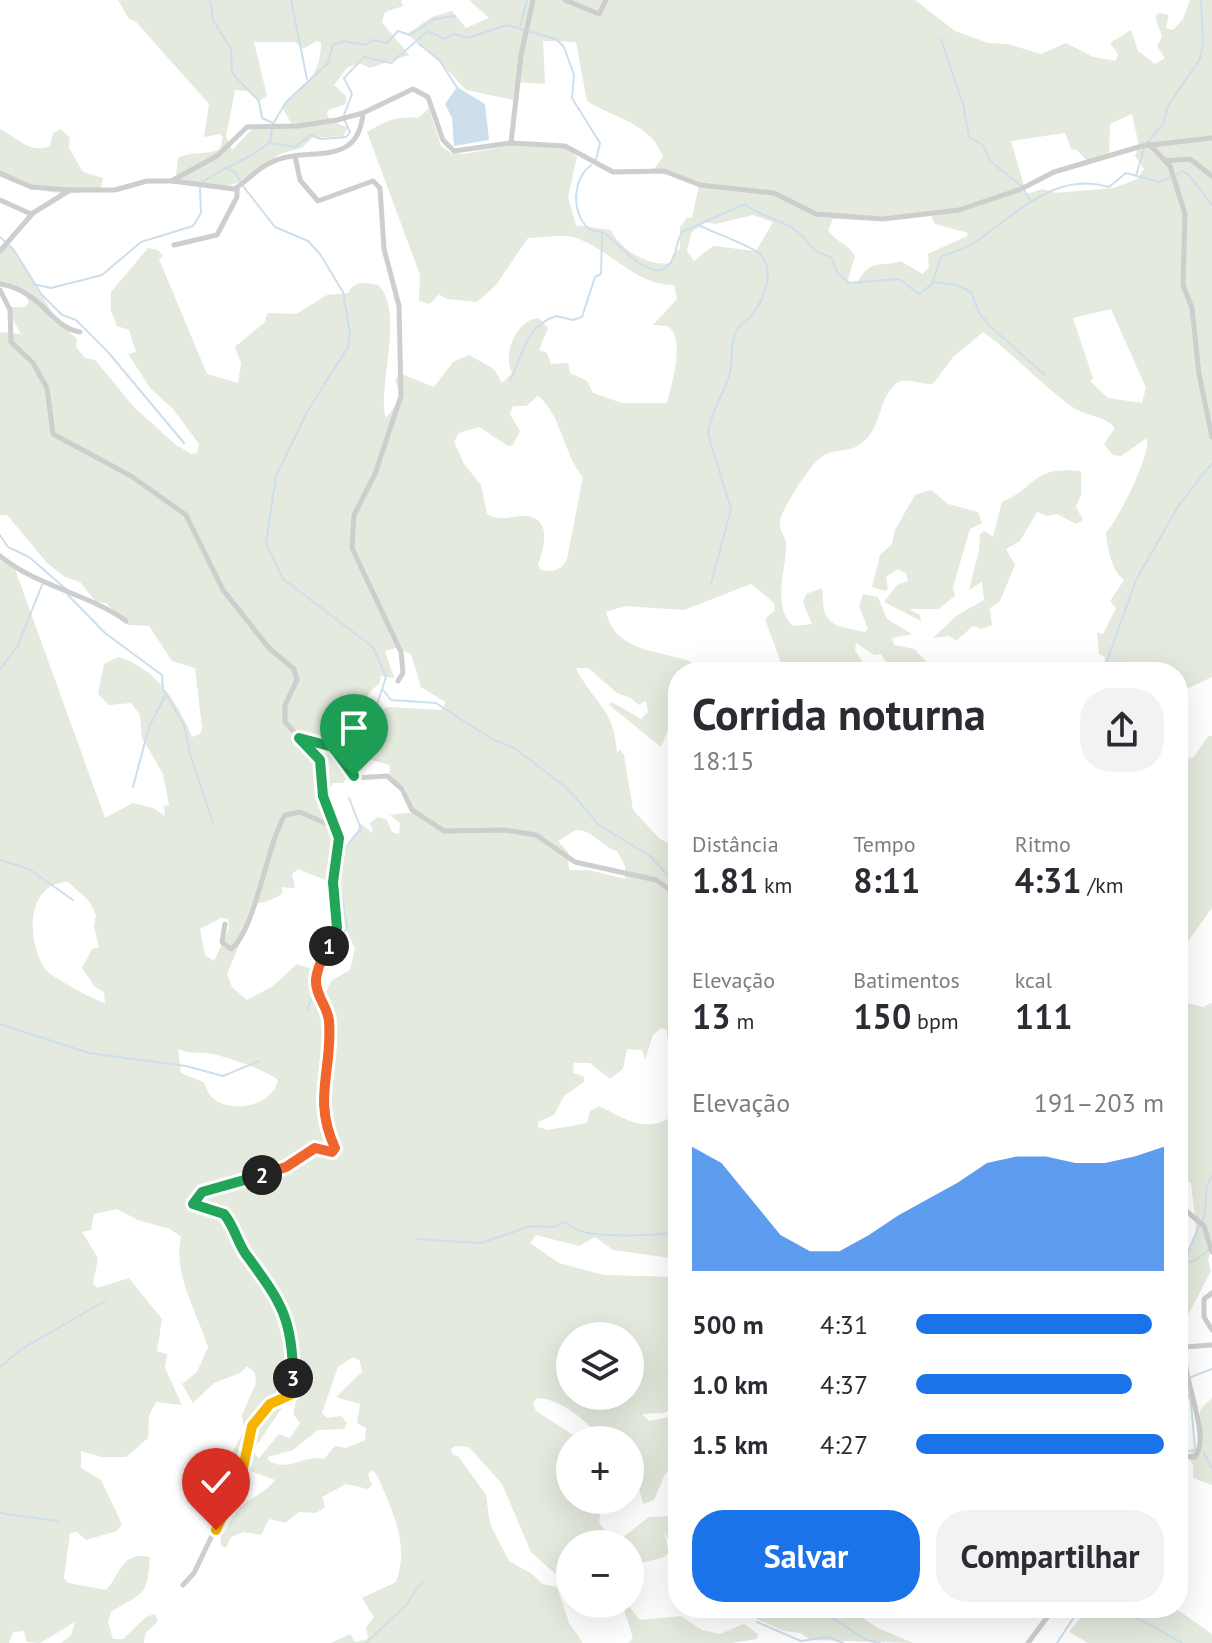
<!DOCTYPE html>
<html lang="pt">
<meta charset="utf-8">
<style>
body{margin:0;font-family:"PT Sans",sans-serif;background:#f2f2f3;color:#2b2b33;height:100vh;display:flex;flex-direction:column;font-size:30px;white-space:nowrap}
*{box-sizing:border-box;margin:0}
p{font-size:26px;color:#7c7c81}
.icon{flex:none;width:44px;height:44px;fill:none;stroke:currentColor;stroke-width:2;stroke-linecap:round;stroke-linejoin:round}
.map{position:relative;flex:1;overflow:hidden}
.sheet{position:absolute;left:668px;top:662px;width:520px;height:956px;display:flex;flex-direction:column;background:#fff;border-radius:32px;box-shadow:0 8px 32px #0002}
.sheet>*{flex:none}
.controls{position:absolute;left:556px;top:1322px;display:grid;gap:16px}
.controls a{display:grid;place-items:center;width:88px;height:88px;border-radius:50%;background:#fff;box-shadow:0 8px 32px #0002;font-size:40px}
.pin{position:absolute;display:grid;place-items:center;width:68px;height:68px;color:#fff;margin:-82px -34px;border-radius:50% 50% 50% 0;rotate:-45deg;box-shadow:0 0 8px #0007}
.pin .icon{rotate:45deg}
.km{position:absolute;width:40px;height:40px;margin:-20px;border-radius:50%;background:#222;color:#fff;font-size:22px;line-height:40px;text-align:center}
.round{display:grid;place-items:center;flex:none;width:84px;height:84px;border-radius:32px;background:#f2f2f3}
.headline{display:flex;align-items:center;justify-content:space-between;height:136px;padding:0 24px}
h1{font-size:44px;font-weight:700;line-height:60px}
.metrics{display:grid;grid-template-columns:repeat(3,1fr);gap:12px;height:136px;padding:8px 24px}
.metrics div{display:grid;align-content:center}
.metrics b{font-size:34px;font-weight:700}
.metrics small{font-size:22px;font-weight:400}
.metrics p{font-size:22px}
.chart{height:224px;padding:16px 24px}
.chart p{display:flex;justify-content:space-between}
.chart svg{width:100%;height:144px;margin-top:8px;fill:#1a73e8;opacity:.7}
.button{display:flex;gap:16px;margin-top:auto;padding:16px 24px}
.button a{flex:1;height:92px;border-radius:32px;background:#1a73e8;color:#fff;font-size:32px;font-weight:700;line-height:92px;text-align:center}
.button a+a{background:#f2f2f3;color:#2b2b33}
ul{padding:0 24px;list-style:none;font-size:26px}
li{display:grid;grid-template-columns:128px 96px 1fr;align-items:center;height:60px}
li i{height:20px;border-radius:10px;background:#1a73e8}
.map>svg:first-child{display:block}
</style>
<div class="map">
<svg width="1212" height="1643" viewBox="0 0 1212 1643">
<rect width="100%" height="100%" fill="#fff"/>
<!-- green -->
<g fill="#e4eadd" fill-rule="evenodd">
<path d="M118 0H401L403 6 385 12 382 22 409 55 370 68 358 63 347 68 334 85 346 96V104L328 110 327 114 330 120 348 128 343 136 312 138 302 148 280 154 237 183 219 188 166 181 176 176 178 158C193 150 207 156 220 149L223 138 220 134 204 137 209 104 136 22 129 19ZM317 41 321 43C320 83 302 80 282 107L291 123 286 127 253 128 232 150 226 137 235 90 247 91 259 101 267 96 254 42H295L303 49Z"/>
<path d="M469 0H915L955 31 988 43 1008 44 1041 54 1066 43 1093 57 1116 61 1118 54 1110 43 1131 30 1138 51 1155 64 1165 58 1157 46 1162 37 1155 16 1159 13 1169 15 1166 28 1173 30 1183 19 1190 0H1212V677L1178 693V672H1104L1105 657 1099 654 1097 632 1103 634 1116 608 1110 601 1124 580C1111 570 1108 549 1106 533 1119 517 1150 458 1147 438L1121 456 1113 455 1104 444 1115 428C1104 415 1086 417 1071 406 1040 384 1014 354 983 332L953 357 933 384C923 385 905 377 897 383 880 396 881 422 868 437 852 457 835 445 820 458 809 467 783 507 780 520 778 530 785 535 786 543 787 568 771 606 793 626L812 624 803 602 806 594 822 588C823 592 822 596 823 600 823 629 845 627 865 632L868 629 859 606 863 594 878 597 887 619 912 634 892 638 894 645 914 649 930 665 956 672H893L881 654 874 655 856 643 855 650 868 672H780L783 668 765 619 775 610 774 603 751 584 684 610 625 606 606 612C618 662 679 646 708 672H678V730L669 727 661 747 609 705 612 702 641 719 648 712 646 701 638 705 631 698 617 693 588 668H576C594 705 614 706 617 753L620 750 624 755 633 810 660 839 678 848V1055L667 1037V1030L661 1028 653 1035 645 1060 642 1050 627 1049 623 1069 610 1079 590 1063H574L573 1073 583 1076 585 1081 564 1096 554 1115 538 1122V1127L548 1130 587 1123 590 1111 599 1106C623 1117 647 1137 674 1114L672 1106 678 1101V1259L613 1250 595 1237 579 1246 536 1235 530 1243 559 1263 604 1275 678 1277V1405L664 1413 642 1414 649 1421 670 1417 678 1410V1504L670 1502 672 1474 666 1472 654 1500 643 1504 637 1481 630 1475V1440H603C587 1422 563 1399 537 1398L533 1403 536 1411 581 1440H570V1500H602L599 1522 614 1544 649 1517 678 1516V1559L664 1531 669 1553 662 1558 635 1564 641 1579 636 1590 630 1586V1544H570V1587L531 1552 502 1484 469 1447 455 1446 451 1449 453 1455 458 1456 486 1495 490 1524 509 1561 532 1574 542 1584 557 1587 569 1623 583 1643H331L350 1634 355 1642 368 1639 366 1627 374 1617 362 1598 396 1582C410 1544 392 1511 378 1477L373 1470 368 1474 372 1485 368 1489 346 1484 322 1497 325 1507 316 1513 299 1512 285 1523 269 1519 261 1535 244 1532 231 1537 226 1548 221 1545C219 1536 223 1535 227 1528 243 1494 257 1502 275 1480L251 1471 231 1489 226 1483 229 1459 244 1430 242 1415 256 1383 255 1373 247 1366 240 1373 214 1383 193 1403 182 1384 197 1372 208 1347C197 1312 173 1275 181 1237L170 1229 138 1220 117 1209 94 1214 91 1230 82 1232 98 1258 93 1284 97 1288 129 1278 162 1319 157 1351 167 1354 165 1368 182 1405 156 1402 149 1415 148 1438 126 1457H101L81 1451V1468L101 1480 122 1524 117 1531 86 1540 77 1532 70 1533 64 1578 68 1583 106 1590C121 1574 121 1551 150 1557 147 1598 143 1592 111 1612L108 1622 113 1639H123L146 1617 155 1614 158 1621 145 1634 144 1643H61L71 1635 75 1622 40 1643 27 1642 24 1631 13 1632 9 1643H0V560L15 569 105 818 133 803 153 808 165 816 164 806 169 805 163 774 142 738 140 715 131 703 109 705 98 694 104 664 118 657C156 668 177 701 192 737L200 734 202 728 195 668 172 661 149 626 128 625 106 603 96 602 80 582 65 577 47 563 7 515H0V332L21 334 12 318 11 307H24L29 303 25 294 0 284V248L9 244 12 247 58 322 77 339 76 347 85 358 95 360 134 407 176 445 192 454 197 453 199 444 173 409 151 389 128 354 136 352 129 330 117 326 111 311V292L148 248 158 250 163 256 159 259 207 374 238 383 241 363 235 347 265 322 267 313 296 314 327 295 348 293C356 280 364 282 378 285 406 311 376 390 386 418 395 408 404 394 395 381L399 373 434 387 453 362 469 355 494 369 502 383 512 373C502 354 517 319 539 318L548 328 539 350 547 353 551 364 568 363 570 373 587 381 593 393 622 403H667C672 383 683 348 672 330 668 324 659 326 653 325L677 299 674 285C636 285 614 253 579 239 566 233 543 238 528 238L496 285 477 302 446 299 439 294 430 304 419 301 420 275 367 132C387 120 396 116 418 118L429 108 441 146 451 153 464 154 519 144 567 148 577 157 568 197 576 225 611 230C619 249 649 267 670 263L673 254 680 249V227L687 218H692L699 185 653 170 663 157C651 123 615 119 587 101L576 42 543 41 545 84 516 82 513 100 466 90 433 54 407 34 432 17 452 11 466 28 489 18ZM1132 114 1139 146 1135 156 1144 169 1137 179 1114 188 1055 193 1043 189 1026 194 1021 190 1024 186 1011 141 1065 133 1071 149 1077 150 1088 162 1109 157 1110 124ZM753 215 773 222 756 251 713 246 694 261 687 251 691 233 705 222 716 224ZM931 216 935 224 968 233 967 236 928 254 929 267 923 274 900 261C889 266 878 262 869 268 861 273 861 282 851 285L848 279 855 256C848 243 835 242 828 230L833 219 884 221ZM1111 309 1146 388 1142 403 1108 398 1090 381 1093 378 1073 318ZM538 396C562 415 563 454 583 477L567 559C561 571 553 572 541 570L538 564C544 548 553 518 525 516 510 515 502 523 487 514L481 485 464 464 454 442 459 433 479 427 508 446 513 445 520 431 510 414 513 406H526ZM396 648 411 654 421 687 445 702 444 707 441 710 390 707 383 709 369 743 367 759 390 765 389 776 405 788 414 812 390 815 400 823 399 834 392 832 387 820 378 817 370 823 373 833 361 824 348 848 343 844 344 831 334 818 327 793 333 783H343C366 752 344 709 379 684L381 676 394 678 385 651ZM576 830C593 830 601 846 617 851L625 866V879L589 870H569L568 852 558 841ZM298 869 330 882 336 914 348 912 341 919 355 948 350 970 331 981 323 998 315 996 314 970 297 964 273 986 247 1000 232 987 227 974 248 924 252 903C260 905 275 899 282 894V887L295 888 292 874ZM68 882 89 901 96 915 94 926 99 947 92 949 82 968 95 987 104 992 105 1003C96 1001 49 976 45 969 26 939 26 883 68 882ZM221 918 228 919 229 929 214 961 205 955 200 929ZM178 1049C192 1055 204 1051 217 1055 237 1061 261 1068 278 1080 273 1105 232 1115 213 1098 208 1095 207 1087 203 1082L181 1073ZM570 1336H630V1396H570ZM353 1357 360 1361 362 1372 336 1397 360 1404 357 1423 366 1428 365 1440 346 1448 335 1446 324 1459C304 1455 291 1471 270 1462L267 1457 293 1450 318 1430 344 1429 347 1423 341 1416 327 1418 322 1413 338 1367ZM293 1391 297 1396 293 1414 300 1423 290 1438 279 1434 259 1458 250 1449 259 1442Z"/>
<path d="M0 129C18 138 29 154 50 146L53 133 61 129 70 138 69 148 83 172 103 178 101 188C71 200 29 190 0 177Z"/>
<path d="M1081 471V494L1076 507 1083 520 1076 524 1057 514 1047 516 1037 512 1020 541 1006 549 1015 565 1000 601 990 608 992 625 981 629 973 626 956 641 949 636 933 638 956 616 984 600 982 582 969 590 979 550 980 534 985 531 993 537 1002 502C1037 487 1031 466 1081 471Z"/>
<path d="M931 490 948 504 978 512 982 523 970 529 953 587 955 596 938 609H909L920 615 921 621 884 602 897 585 908 581 906 573 898 569 886 577 888 589 885 591 872 587 880 555 892 544 895 530 915 495Z"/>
<path d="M1208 736H1212V908L1181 951 1178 950V760L1194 757Z"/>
<path d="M1183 994 1184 1002 1203 1007 1212 1003V1243L1208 1260 1211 1271 1188 1315 1187 1335 1178 1357V1251L1192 1247 1196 1226 1191 1183 1178 1177V995Z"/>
<path d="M1212 1398V1485L1193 1478V1465L1187 1456 1201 1445 1200 1410Z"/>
<path d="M627 1604 640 1620 681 1616 702 1630 720 1634 744 1624 758 1634 757 1639 731 1643H628L633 1638 623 1606Z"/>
<path d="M748 1608H850L876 1627 913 1643 811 1640 800 1633 784 1631 750 1616Z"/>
<path d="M1088 1608H1175L1212 1634V1643H1088L1069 1632Z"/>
</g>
<!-- water -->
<path fill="#cddfec" d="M457 87 485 104 489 140 454 146 452 118 445 104Z"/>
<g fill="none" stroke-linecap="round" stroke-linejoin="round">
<!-- stream -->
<g stroke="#cddfec" stroke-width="2">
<path d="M210 0 213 20 231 49 232 73 259 101 262 118 273 123"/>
<path d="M291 0 307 79"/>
<path d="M520 27 527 0"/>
<path d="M941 39 963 104 969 137 983 145 990 161 1020 185"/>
<path d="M418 43 440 61 458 89"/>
<path d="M344 115 352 94 344 78 364 57 391 63 428 31 444 39 455 34 468 38 507 25 556 39 564 47 574 75 572 98 600 143 596 160"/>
<path d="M273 124 286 102 328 63 333 45 344 41 366 45 372 40 387 43 398 31 410 35 434 19 455 16"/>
<path d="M270 142 272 129"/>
<path d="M1147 143 1163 124 1168 106 1200 59 1203 43 1201 0"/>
<path d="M591 165C574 178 571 207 585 225 591 233 601 230 607 235 618 244 647 277 663 269 679 260 674 245 682 232L745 204C760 218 779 217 796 231 815 245 805 249 831 257L837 272 849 283 899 279 919 294 932 284 941 257C950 253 961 250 970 245 1014 218 1052 170 1109 187L1126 173 1159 182 1170 178"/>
<path d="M224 168 235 172 240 181"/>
<path d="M1176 175 1182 171 1188 174 1212 205"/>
<path d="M1136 176 1144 148"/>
<path d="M202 182C227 165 246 162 269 143L295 147 311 135 321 139 346 137 350 132 345 121"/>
<path d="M243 186 275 227 308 241 320 254 343 292 350 334 348 347 307 412 276 476 266 543 283 579 373 647 386 677 355 772"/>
<path d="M1024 190 1030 200"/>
<path d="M698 225C710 231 754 247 760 254 776 271 764 300 751 316 746 322 737 326 735 334 730 348 733 363 729 376 723 397 712 407 708 434L731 509 711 584"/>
<path d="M0 237 14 250 42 295 62 315 76 320 108 352 184 443"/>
<path d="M933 282 957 285 971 292 979 313 991 327 1045 375"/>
<path d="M33 284 51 288 102 275 141 242 193 226 201 213 200 188"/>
<path d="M510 381C523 355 525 326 556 316L573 320 582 317 595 277 601 274 602 235"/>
<path d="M0 535 8 547 29 557 66 589"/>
<path d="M68 595 105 633 162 675 163 689 184 725 190 754 213 822"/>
<path d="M0 670 18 645 42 585"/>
<path d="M1103 672 1136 580 1179 505 1212 463"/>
<path d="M383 690 391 700 436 703 492 739 514 748 568 789 599 825 650 856 678 886"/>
<path d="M133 787 149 727 165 696"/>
<path d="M0 860 29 869 73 900"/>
<path d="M320 981 330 953 347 928C343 886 325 865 361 829L349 798"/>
<path d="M307 1009 315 992"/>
<path d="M0 1024 89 1053 186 1066 223 1076 259 1061"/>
<path d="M1202 1222C1210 1206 1201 1192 1212 1176"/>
<path d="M416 1239 481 1243 531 1226 555 1227 563 1222C569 1224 574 1229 580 1231 604 1238 653 1235 678 1233"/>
<path d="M1184 1262 1194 1261 1209 1250"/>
<path d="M1178 1292 1181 1285 1179 1273 1200 1224"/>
<path d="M0 1367 20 1350 105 1301"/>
<path d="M1178 1368 1191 1402 1195 1449"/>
<path d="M1191 1377 1212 1369"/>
<path d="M1180 1453 1194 1450"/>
<path d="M1204 1453 1212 1468"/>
<path d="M1178 1479 1182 1471 1178 1459"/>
<path d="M0 1513 57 1521"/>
<path d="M817 1608 866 1640 880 1643"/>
<path d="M1120 1608 1182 1643"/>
<path d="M757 1622 801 1641 828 1637 843 1643"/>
<path d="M366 1643 405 1606 422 1582"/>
<path d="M1057 1643 1080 1608"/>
</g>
<!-- minor -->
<g stroke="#cecece" stroke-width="5">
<path d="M565 0 599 14 606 0"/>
<path d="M511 143 521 55 533 0"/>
<path d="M1149 144 1170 166 1185 214 1183 285 1192 308 1199 374 1212 437"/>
<path d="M295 156 300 180 318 201 373 181 380 188 384 249 399 306 401 396 375 474 354 515 352 548 401 652 403 673 398 681"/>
<path d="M1165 161 1190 159 1212 176"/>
<path d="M0 173 31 187 70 190H115L147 181H171L217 156 247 127 298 126 337 120 363 113 413 89 428 97 443 140 454 151 511 143 565 146 613 172 664 171 700 185 774 193 816 214 883 219 959 210 1021 189 1054 172 1142 146 1212 138"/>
<path d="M172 181 234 189C247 182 256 169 270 163 306 144 358 171 363 113"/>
<path d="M0 200 31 214"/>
<path d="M174 245 217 235 237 197V188"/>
<path d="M0 251 33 213 67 192"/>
<path d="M0 284C43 291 51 328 80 332"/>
<path d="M0 290 10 310 11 342 33 363 47 388 53 434 131 476 186 515 223 590 269 648 294 669 297 680 285 705V722L320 760 323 796 339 838 333 882 337 928 321 962 316 987 329 1017 322 1087 326 1129 335 1148 332 1152 315 1148 276 1171 202 1192 193 1202 195 1207 224 1214 246 1253 275 1291 295 1353 292 1394 267 1407 252 1426 242 1473 194 1573 183 1585"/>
<path d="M0 556C38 587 87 593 126 621"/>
<path d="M300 739 333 747 356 778 387 776 402 789 412 810 444 831 505 830 536 835 575 862 656 880 678 895"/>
<path d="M225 924 222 942 231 949C256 930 266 846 285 815L300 812 336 828"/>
<path d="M1178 1204 1204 1226 1212 1252"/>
<path d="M1212 1293 1204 1299V1317L1212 1330"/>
<path d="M1178 1456 1195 1457C1212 1435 1181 1379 1185 1347L1212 1345"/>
<path d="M1028 1643 1054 1608"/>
</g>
</g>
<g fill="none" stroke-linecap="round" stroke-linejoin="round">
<!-- split-1 casing -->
<g stroke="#fff" stroke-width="16">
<path id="split-1" d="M329 946 337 928 333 882 339 838 323 796 320 760 299 738 333 747 354 776"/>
</g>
<!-- split-2 casing -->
<g stroke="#fff" stroke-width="16">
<path id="split-2" d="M262 1175 286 1167 315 1148 332 1152 335 1148C312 1098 333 1070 329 1021 328 1007 315 995 316 980 317 968 323 957 329 946"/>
</g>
<!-- split-3 casing -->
<g stroke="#fff" stroke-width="16">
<path id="split-3" d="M262 1175 202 1192 193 1204 224 1214C234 1226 237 1241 245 1253 280 1301 293 1317 293 1378"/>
</g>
<!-- split-4 casing -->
<g stroke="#fff" stroke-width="16">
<path id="split-4" d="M216 1530 242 1473 252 1426 270 1404 292 1394 293 1378"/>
</g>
<!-- split-1 -->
<use href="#split-1" stroke="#22a559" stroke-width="10"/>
<!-- split-2 -->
<use href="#split-2" stroke="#f0652b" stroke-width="10"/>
<!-- split-3 -->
<use href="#split-3" stroke="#22a559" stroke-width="10"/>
<!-- split-4 -->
<use href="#split-4" stroke="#f5b400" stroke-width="10"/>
</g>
</svg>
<div class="controls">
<a><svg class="icon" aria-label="layers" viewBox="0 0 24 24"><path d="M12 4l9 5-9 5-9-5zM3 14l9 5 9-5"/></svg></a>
<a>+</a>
<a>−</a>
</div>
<div class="pin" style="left:354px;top:776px;background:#1e9e55"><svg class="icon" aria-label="arrive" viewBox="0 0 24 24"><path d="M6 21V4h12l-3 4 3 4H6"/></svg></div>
<div class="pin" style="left:216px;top:1530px;background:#d93025"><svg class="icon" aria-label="check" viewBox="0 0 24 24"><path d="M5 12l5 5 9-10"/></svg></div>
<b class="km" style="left:329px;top:946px">1</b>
<b class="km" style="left:262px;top:1175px">2</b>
<b class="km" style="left:293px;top:1378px">3</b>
<section class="sheet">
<div class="headline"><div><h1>Corrida noturna</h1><p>18:15</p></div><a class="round"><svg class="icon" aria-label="share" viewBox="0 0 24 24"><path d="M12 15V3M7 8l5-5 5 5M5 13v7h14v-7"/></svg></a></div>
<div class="metrics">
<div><p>Distância</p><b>1.81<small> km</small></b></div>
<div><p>Tempo</p><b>8:11</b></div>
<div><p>Ritmo</p><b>4:31<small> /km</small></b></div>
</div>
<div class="metrics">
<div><p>Elevação</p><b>13<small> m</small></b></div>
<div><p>Batimentos</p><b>150<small> bpm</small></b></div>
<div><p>kcal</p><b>111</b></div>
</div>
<div class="chart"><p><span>Elevação</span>191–203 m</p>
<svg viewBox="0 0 160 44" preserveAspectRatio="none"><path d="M0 44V6L10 11L20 22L30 33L40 38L50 38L60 33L70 27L80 22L90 17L100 11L110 9L120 9L130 11L140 11L150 9L160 6V44z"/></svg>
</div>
<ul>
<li><b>500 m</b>4:31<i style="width:95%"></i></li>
<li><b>1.0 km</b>4:37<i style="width:87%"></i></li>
<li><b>1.5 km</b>4:27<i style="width:100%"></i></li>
</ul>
<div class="button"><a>Salvar</a><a>Compartilhar</a></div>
</section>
</div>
